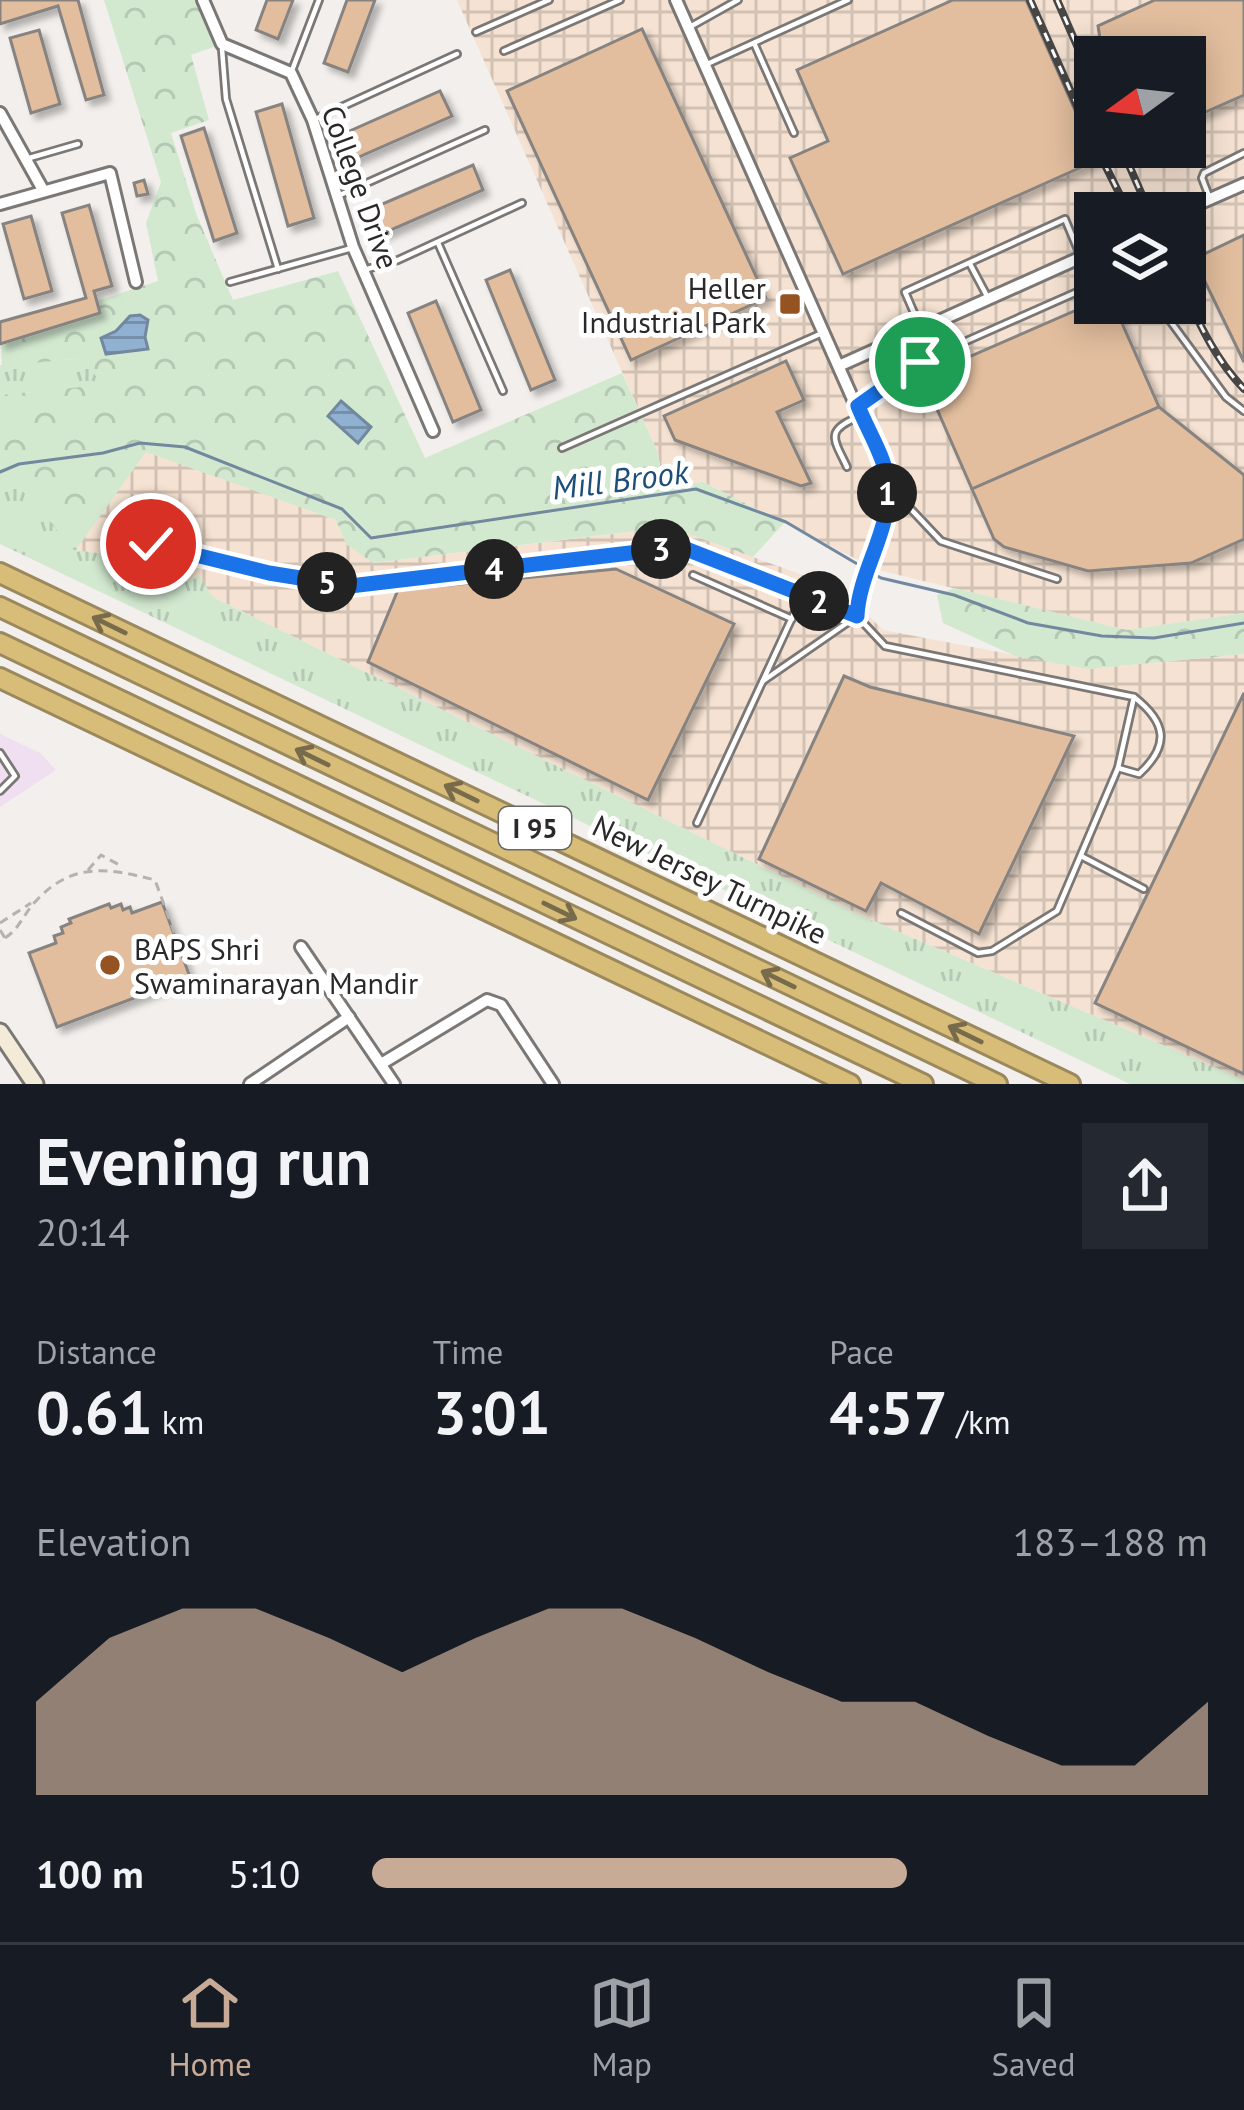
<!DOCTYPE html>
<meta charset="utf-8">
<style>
body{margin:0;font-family:"PT Sans",sans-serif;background:#242831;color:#f1f3f6;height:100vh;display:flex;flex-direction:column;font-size:45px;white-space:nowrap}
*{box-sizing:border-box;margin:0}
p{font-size:39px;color:#9ea1a6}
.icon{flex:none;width:66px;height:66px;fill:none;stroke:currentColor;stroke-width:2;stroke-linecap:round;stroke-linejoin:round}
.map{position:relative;height:1084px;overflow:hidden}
.sheet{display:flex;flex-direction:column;background:#171b24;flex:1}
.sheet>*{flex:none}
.needle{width:78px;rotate:255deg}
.fabs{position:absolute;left:1074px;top:36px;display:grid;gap:24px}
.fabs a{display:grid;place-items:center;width:132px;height:132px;border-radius:0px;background:#171b24;box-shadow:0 6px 30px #0003;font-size:60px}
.pin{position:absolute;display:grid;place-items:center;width:102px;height:102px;color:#fff;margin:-51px;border:6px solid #fff;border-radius:50%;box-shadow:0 3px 12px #0007}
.km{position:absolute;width:60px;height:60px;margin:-30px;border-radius:50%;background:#222;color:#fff;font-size:33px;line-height:60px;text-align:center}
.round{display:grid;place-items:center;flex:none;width:126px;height:126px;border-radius:0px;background:#242831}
.head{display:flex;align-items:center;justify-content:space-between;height:204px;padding:0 36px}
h1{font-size:66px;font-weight:600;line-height:90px}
.metrics{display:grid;grid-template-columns:repeat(3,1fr);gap:18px;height:204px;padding:12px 36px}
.metrics div{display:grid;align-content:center}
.metrics b{font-size:60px;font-weight:600}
.metrics small{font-size:33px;font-weight:400}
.metrics p{font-size:33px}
.chart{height:336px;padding:24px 36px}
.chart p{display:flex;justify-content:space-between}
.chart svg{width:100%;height:216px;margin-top:12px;fill:#c8ab97;opacity:.7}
ul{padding:0 36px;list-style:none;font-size:39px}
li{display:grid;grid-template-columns:192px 144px 1fr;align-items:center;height:90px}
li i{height:30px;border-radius:15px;background:#c8ab97}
.dock{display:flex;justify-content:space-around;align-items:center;height:168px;border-top:3px solid #363941;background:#171b24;font-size:33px;color:#9ea1a6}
.dock a{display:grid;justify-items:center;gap:6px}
.dock .on{color:#c8ab97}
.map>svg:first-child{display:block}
</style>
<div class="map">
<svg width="1244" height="1084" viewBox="0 0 1244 1084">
<defs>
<pattern id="industrial-grid" width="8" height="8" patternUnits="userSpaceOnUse" patternTransform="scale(3)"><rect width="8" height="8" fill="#f5e2d2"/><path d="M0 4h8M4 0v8" fill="none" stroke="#d2c2b4"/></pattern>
<pattern id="grass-tufts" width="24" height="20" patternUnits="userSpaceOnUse" patternTransform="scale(3)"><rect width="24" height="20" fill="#d2e9d0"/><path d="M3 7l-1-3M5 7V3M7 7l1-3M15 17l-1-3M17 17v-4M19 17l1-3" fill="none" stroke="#b4c8b3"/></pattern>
<pattern id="forest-crowns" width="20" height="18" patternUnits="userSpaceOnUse" patternTransform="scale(3)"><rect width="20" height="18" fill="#d2e9d0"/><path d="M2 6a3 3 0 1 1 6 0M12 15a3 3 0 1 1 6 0" fill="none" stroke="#b4c8b3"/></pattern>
<pattern id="water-rules" width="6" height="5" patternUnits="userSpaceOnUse" patternTransform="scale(3)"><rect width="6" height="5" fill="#90b1d2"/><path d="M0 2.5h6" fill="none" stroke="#7690aa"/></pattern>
<filter id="shadow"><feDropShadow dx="5.5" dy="5.5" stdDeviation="3" flood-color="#0004"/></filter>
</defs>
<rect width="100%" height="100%" fill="#f2efec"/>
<!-- commercial -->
<path fill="#f0dff1" d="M0 734 40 753 56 770 0 807Z"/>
<!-- industrial -->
<g fill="url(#industrial-grid)" fill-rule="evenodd">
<path d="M457 0H1244V613L1127 630 878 570 703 482 663 488 658 453ZM1095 57H1185V147H1095ZM1095 213H1185V303H1095Z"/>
<path d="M146 451 336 520 373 563 670 527 841 589 883 630 1088 669 1244 654V1080L864 917 213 597 150 594 111 555 75 551Z"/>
</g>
<!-- grass -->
<g fill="url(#grass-tufts)">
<path d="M84 358 103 386 0 395V365Z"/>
<path d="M0 465 75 550 111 555 149 593 199 576 213 597 864 917 1244 1080V1084H1130L0 544Z"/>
</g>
<!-- forest -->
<g fill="url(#forest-crowns)">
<path d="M104 0H205L222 44 191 55 209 120 171 133 197 216 233 300 338 271 425 458 622 373 658 453 664 487 703 482 784 523 753 557 669 527 373 563 346 544 336 520 146 452 75 551 0 465V395L102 385 83 358 2 366 0 333 158 281 146 223 161 182Z"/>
<path d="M954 588 1127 630 1244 613V654L1088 669 1015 656 943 623 937 595Z"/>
</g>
<!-- water -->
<g fill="url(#water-rules)" stroke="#71889f" stroke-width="3">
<path d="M130 316 140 315 148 320 145 337 148 349 106 354 101 338 116 331Z"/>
<path d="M341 401 371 427 358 443 328 416Z"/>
</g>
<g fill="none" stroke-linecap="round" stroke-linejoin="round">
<!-- stream -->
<path stroke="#71889f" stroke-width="3" d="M0 472 19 464 103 453 140 443 185 447 342 509 371 538 696 489 786 522 881 578 954 595 1028 623 1102 636 1154 638 1244 623"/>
</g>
<!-- building -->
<g fill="#e2be9e" stroke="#868381" stroke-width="3" filter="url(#shadow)">
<path d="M0 0H78L104 95 86 100 58 6 0 24Z"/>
<path d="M267 0H293L278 39 256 30Z"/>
<path d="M347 0H375L348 72 324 63Z"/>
<path d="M953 0H1026L1097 160 843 274 790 158 828 141 797 70Z"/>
<path d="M1155 0H1244V95L1185 121V57H1103L1098 26Z"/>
<path d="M642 29 766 298 631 360 507 91Z"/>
<path d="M39 30 60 104 31 113 10 38Z"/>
<path d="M440 91 452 116 345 163 334 138Z"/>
<path d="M282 104 314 218 288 226 256 112Z"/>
<path d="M204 128 237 233 214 241 181 136Z"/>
<path d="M473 165 483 190 377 236 366 211Z"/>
<path d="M144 180 148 194 137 196 134 183Z"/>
<path d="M89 205 112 286 94 291 100 313 0 344V322L86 298 62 213Z"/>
<path d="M31 216 52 291 24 299 3 224Z"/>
<path d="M1244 235V362L1194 259Z"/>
<path d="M510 270 555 380 531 390 486 280Z"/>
<path d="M436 301 481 410 453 422 408 313Z"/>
<path d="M1095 302 1113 303 1159 407 972 489 923 377Z"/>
<path d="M786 361 804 400 777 412 811 483 801 486 675 440 664 416Z"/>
<path d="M1159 407 1244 475V539L1191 563 1088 571 1004 547 994 539 972 489Z"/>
<path d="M616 569 734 624 648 800 368 662 398 590Z"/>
<path d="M844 676 870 687 1074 736 979 934 881 883 866 911 759 859Z"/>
<path d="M1244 693V1074L1095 1003Z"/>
<path d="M162 902 190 977 57 1027 29 953 56 943 54 936 63 933 61 927 71 923 69 919 109 904 111 908 121 904 123 910 130 907 132 913Z"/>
</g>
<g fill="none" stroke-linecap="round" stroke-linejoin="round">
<!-- lane casing -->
<g stroke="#7a7775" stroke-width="10">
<g id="lane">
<path d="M688 28 738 0"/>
<path d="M476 32 549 0"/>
<path d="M754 43 794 133"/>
<path d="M222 49 226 99 278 269"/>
<path d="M504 51 620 0"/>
<path d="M705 65 848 0"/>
<path d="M291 73 319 0"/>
<path d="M313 120 457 54"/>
<path d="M26 159 78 144"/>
<path d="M340 195 485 130"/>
<path d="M1210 199 1202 178 1204 173 1244 153"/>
<path d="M438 243 503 391"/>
<path d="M970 264 987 296"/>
<path d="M364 270 398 260 522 203"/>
<path d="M230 282 352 248"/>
<path d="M1157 303 1226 397 1244 411"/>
<path d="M921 329 905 292 1065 219 1081 257"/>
<path d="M858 407 919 362 1095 284"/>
<path d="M562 448 820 334"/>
<path d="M847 467C835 441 824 431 856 418"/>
<path d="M887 500 907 505 941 541 1057 579"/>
<path d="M881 535 858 595 857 616 885 646 1134 697 1118 768 1057 911 992 951 978 953 901 913"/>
<path d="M151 544 270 573 349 586 681 547 857 616"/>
<path d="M693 575 792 619"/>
<path d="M763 681 857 616"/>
<path d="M0 753 15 776 0 791"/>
<path d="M1118 768 1139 774C1171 745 1166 722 1134 697"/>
<path d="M697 823 803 594"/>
<path d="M1083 857 1144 889"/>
</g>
</g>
<!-- street casing -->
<g stroke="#7a7775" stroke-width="16">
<g id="street">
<path d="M203 0 222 44 291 73 313 120 353 247 433 431"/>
<path d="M676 0 887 476 881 535"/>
<path d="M0 113 43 190"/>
<path d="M0 204 110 173 136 282"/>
<path d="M1178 213 1244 184"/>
<path d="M841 365 1095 251"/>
<path d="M301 947 394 1084"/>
<path d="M381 1064 487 1000 501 1005 553 1084"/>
<path d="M250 1084 349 1017"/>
</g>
</g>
<!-- secondary casing -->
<g stroke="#7a7775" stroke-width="21">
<path id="secondary" d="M0 1032 35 1084"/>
</g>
<!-- highway casing -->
<g stroke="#9b895d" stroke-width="24">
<g id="highway">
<path d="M0 573 1070 1084"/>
<path d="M0 607 997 1084"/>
<path d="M0 643 923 1084"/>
<path d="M0 678 850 1084"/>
</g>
</g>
<!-- path -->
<g stroke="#b5b2b0" stroke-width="3" stroke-dasharray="9 6" stroke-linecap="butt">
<path d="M88 870 101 855 123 867"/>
<path d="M0 923 31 903"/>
<path d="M0 930 5 938 0 941"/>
<path d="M5 938C20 928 23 915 35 902 73 860 111 869 155 880L177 940"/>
</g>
<!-- lane -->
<use href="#lane" stroke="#fff" stroke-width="4.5"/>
<!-- street -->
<use href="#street" stroke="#fff" stroke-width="10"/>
<!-- secondary -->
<use href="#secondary" stroke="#f3ebd7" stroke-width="15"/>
<!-- highway -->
<use href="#highway" stroke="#d8bd79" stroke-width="18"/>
<!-- rail casing -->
<g stroke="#484645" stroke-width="8">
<g id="rail">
<path d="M1030 0 1095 146"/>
<path d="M1057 0 1095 87"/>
<path d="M1096 147 1129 213"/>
<path d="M1121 147 1150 213"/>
<path d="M1185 292C1201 328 1217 361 1244 389"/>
</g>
</g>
<!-- rail -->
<use href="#rail" stroke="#fff" stroke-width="3" stroke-dasharray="9" stroke-linecap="butt"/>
</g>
<!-- one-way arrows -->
<defs><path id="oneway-shaft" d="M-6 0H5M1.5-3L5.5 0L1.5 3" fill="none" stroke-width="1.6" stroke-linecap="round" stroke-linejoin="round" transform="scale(3)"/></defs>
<g stroke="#786b4c">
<use href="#oneway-shaft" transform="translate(109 625) rotate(-154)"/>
<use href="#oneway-shaft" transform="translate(312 757) rotate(-154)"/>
<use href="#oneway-shaft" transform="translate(461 793) rotate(-154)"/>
<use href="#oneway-shaft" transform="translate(560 911) rotate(26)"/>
<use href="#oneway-shaft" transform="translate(778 979) rotate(-154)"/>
<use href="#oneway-shaft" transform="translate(965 1034) rotate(-154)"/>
</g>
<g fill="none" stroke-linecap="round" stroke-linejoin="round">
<!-- route casing -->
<g stroke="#fff" stroke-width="24">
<path id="route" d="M151 544 269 573 350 586 681 547 857 616C859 569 895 526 887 477 883 454 867 429 858 406L920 362"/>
</g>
<!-- route -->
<use href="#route" stroke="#1a73e8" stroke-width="15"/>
</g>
<!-- markers -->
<g fill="#965322" stroke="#fff" stroke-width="4.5">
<rect x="778" y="292" width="24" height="24" rx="6"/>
<circle cx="110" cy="965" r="12"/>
</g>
<g text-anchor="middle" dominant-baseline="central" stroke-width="10" stroke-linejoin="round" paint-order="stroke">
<!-- shield labels -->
<rect fill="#fff" stroke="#6a6868" stroke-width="3" x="499" y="807" width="72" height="42" rx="9"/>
<g font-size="27" font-weight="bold" fill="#2a2828">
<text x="535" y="828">I 95</text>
</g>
<!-- street labels -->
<g font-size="30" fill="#2a2828" stroke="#fff">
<text transform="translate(361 187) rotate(70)">College Drive</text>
<text transform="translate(710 879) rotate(26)">New Jersey Turnpike</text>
</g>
<!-- poi labels -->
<g font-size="30" fill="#2a2828" stroke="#fff" text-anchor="end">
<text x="766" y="287">Heller<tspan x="766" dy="34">Industrial Park</tspan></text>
<text x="134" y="948" text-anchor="start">BAPS Shri<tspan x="134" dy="34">Swaminarayan Mandir</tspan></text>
</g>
<!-- water labels -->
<g font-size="33" font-style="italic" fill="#1d4e7a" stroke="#fff">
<text transform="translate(620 479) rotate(-7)">Mill Brook</text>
</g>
</g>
</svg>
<div class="fabs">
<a><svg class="needle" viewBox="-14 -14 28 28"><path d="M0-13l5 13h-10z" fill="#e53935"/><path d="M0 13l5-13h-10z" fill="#9ea1a6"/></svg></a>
<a><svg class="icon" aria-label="layers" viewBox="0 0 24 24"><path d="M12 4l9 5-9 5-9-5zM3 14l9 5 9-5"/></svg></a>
</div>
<div class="pin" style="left:920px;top:362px;background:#1e9e55"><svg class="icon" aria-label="arrive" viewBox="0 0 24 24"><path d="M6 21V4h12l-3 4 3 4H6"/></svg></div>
<div class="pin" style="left:151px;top:544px;background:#d93025"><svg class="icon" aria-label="check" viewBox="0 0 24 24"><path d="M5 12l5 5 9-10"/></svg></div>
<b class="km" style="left:887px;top:493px">1</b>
<b class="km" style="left:819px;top:601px">2</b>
<b class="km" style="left:661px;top:549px">3</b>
<b class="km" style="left:494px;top:569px">4</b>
<b class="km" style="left:327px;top:582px">5</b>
</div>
<section class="sheet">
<div class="head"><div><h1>Evening run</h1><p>20:14</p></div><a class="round"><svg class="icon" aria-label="share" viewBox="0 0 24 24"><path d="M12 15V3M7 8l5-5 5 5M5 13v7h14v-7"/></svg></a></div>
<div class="metrics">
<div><p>Distance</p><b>0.61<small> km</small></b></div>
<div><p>Time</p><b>3:01</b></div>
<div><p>Pace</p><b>4:57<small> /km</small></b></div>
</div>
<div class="chart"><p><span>Elevation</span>183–188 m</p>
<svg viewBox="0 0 160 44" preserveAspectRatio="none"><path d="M0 44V25L10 12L20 6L30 6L40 12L50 19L60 12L70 6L80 6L90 12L100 19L110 25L120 25L130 32L140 38L150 38L160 25V44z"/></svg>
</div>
<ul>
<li><b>100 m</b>5:10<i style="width:64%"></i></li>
</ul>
</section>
<nav class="dock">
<a class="on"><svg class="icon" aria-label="home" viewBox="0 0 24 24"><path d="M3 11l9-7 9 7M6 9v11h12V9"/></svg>Home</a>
<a><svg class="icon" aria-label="map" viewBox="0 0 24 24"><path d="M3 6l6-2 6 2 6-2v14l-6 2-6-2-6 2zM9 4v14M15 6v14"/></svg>Map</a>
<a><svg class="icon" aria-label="saved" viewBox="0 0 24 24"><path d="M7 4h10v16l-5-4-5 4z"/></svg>Saved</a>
</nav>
